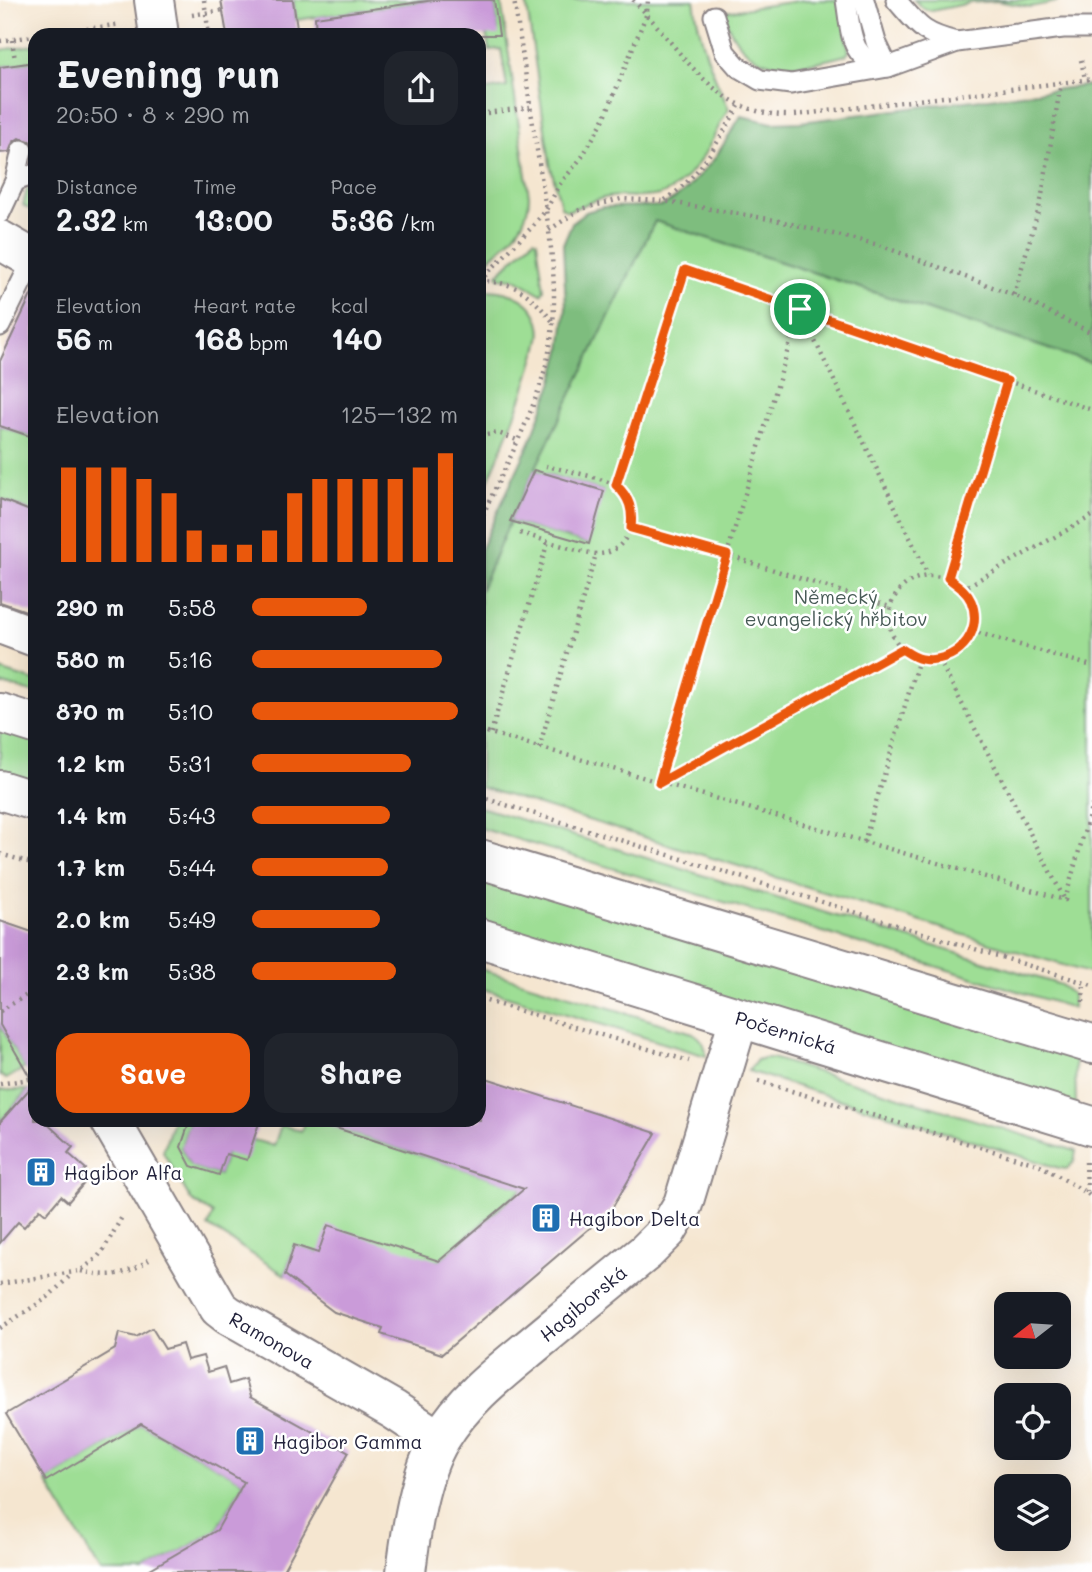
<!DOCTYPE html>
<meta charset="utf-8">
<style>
body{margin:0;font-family:Mali,sans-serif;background:#20242c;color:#f1f3f6;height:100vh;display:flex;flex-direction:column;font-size:26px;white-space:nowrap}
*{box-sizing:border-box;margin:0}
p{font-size:23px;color:#9ea1a6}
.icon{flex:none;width:38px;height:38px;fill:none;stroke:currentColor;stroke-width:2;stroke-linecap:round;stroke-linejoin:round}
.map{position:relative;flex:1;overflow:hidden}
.details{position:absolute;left:28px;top:28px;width:458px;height:1099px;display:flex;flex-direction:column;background:#171b24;border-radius:21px;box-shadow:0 7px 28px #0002}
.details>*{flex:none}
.needle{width:46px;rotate:253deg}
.fabs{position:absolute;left:994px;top:1292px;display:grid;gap:14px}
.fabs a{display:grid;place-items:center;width:77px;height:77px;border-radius:14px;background:#171b24;box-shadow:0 7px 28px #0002;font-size:35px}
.pin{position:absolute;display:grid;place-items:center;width:60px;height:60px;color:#fff;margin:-30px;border:4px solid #fff;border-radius:50%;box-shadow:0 2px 7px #0007}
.round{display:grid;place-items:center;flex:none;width:74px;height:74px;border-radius:21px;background:#20242c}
.summary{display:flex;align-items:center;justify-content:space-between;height:119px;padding:0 28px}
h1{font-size:38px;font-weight:700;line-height:52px}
.metrics{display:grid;grid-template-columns:repeat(3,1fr);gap:10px;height:119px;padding:7px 28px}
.metrics div{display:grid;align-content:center}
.metrics b{font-size:30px;font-weight:700}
.metrics small{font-size:19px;font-weight:400}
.metrics p{font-size:19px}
.chart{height:196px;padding:14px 28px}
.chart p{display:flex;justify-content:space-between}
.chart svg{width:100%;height:126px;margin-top:7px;stroke:#ea580c;stroke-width:6}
.button{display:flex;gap:14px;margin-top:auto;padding:14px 28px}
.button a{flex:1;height:80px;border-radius:21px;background:#ea580c;color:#fff;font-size:28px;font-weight:700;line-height:80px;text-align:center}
.button a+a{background:#20242c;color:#f1f3f6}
ul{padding:0 28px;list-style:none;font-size:23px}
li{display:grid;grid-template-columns:112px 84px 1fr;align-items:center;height:52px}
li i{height:18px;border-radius:9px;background:#ea580c}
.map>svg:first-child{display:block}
</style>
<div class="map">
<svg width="1092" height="1572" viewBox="0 0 1092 1572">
<rect width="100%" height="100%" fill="#fff"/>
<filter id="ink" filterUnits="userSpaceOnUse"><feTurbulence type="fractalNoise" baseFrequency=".0143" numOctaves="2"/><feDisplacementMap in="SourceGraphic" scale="14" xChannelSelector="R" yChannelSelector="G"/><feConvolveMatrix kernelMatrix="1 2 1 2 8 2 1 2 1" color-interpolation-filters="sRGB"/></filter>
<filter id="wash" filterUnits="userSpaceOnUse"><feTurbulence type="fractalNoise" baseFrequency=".00686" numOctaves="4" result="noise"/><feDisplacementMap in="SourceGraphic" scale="28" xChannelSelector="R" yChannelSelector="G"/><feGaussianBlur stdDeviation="1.57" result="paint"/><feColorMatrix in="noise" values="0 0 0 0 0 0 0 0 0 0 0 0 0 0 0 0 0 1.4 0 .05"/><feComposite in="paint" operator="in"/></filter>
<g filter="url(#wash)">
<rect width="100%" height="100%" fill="#f5e6d0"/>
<!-- green -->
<g fill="#9ede95" stroke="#608068" stroke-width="2">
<path d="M293 0H434L296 20Z"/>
<path d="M494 0H501L529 196C529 229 503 246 480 267V91L507 87 501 49 489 50 486 32 498 30Z"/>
<path d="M526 0H694C699 39 712 73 729 109 718 124 714 140 703 156 692 173 674 194 653 196 638 198 623 195 609 197 594 199 581 207 567 211L561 207 550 164Z"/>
<path d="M804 0H841L849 52 846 55C792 70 743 77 723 12Z"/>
<path d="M914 0H1057V2L1030 7 997 1 970 3 932 11 924 9Z"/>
<path d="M35 45V62L0 67V50Z"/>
<path d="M35 182V213L23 205 27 190Z"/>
<path d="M655 221 1092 363V974L480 787V591L510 521 588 544 603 491 534 470Z"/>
<path d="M534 239 537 241 544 290 541 294 515 279 499 278 497 275Z"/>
<path d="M487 290C511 291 535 300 540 326 543 338 536 352 533 363 519 410 500 454 480 499V293Z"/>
<path d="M0 426 35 438V513L0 499Z"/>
<path d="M0 670 35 681V693L0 683Z"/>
<path d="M0 723 35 734V790L0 779Z"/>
<path d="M480 807 1061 985 1073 995V1008L480 828Z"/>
<path d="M480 872 1075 1052 1076 1106 480 927Z"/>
<path d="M480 969 693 1033C702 1038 706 1046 706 1056L480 988Z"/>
<path d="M0 1025 25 1068 6 1079 0 1075Z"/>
<path d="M764 1058H772L1076 1151 1074 1162 1067 1169 1059 1168 748 1071 757 1060Z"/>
<path d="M0 1090H28L0 1122Z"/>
<path d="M173 1120H190L181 1147 191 1166 219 1175 226 1154 254 1140 274 1146 281 1125 301 1131 305 1120 353 1124 351 1133 523 1188 439 1261 318 1253 294 1246 285 1275 208 1226 213 1214 191 1200 163 1152Z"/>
<path d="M141 1424 244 1482 217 1530 145 1572H101L46 1481Z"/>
</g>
<!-- forest -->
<path fill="#7ebd7e" stroke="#50705c" stroke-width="2" d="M1092 85V363L655 221 510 521 480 591V550L531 440 552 384 561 350 566 307 563 244 572 223 586 212 603 207 662 206 674 199 686 190 715 158 741 116 772 123 801 122Z"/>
<g id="blocks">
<!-- building -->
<g fill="#ca9bd9">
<path d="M221 0H293L298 35H227Z"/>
<path d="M434 0H494L499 35H316L315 17Z"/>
<path d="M35 62V149L30 141 19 138 13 142 9 152 0 153V67Z"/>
<path d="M35 287V438L0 426V361Z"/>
<path d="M534 470 604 491 589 544 510 521Z"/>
<path d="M0 499 35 513V614L0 602Z"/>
<path d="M0 921 35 933V1120H43L73 1147 68 1153 86 1169 80 1175 86 1181 68 1202 61 1196 46 1214 40 1209 24 1227 18 1222 0 1243V1122L34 1084 0 1025Z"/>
<path d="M480 1076 656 1133 611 1210 442 1354 381 1334 383 1328 334 1312 285 1275 294 1245 318 1253 328 1225 439 1261 524 1189 330 1126 331 1120H480Z"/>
<path d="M190 1120H260L247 1160 226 1154 219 1175 191 1166 181 1147Z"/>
<path d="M152 1328 165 1349 182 1344 187 1360 203 1356 208 1372 224 1367 229 1384 245 1379 250 1397 349 1452 282 1572H145L217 1530 244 1482 141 1424 46 1481 6 1414 115 1349 119 1333 136 1337Z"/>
</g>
</g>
</g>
<g filter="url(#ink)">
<use href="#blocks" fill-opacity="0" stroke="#8c8486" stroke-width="2"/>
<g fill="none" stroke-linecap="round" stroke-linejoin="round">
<!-- service casing -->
<g stroke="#8c8486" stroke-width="23">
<g id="service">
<path d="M846 0C851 30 849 62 887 66"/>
<path d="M864 0 876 42 888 67"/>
<path d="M896 0C919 26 921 33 956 42"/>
<path d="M714 16 725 52 738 67 760 80 791 84 888 67 957 42 1063 28H1092"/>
<path d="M15 181 35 174"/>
<path d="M0 213 15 181 22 150"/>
<path d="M0 326 33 259"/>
</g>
</g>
<!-- minor casing -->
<g stroke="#8c8486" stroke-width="42">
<g id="minor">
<path d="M154 0 159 35"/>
<path d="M0 240 35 260"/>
<path d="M0 624 35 637"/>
<path d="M110 1120 219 1308 228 1315 394 1410 439 1440"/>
<path d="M406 1572C411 1531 419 1474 441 1438 465 1398 503 1370 539 1340 574 1311 610 1281 646 1252L667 1231 683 1204 739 1018"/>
</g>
</g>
<!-- tertiary casing -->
<g stroke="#8c8486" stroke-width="42">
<g id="tertiary">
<path d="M0 713 35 724"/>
<path d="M0 790 35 801"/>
<path d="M480 859 1092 1044"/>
<path d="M480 938 1092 1126"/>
</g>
</g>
<!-- path -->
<g stroke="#8c8486" stroke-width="4.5" stroke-dasharray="2 5" stroke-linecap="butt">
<path d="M204 0 209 35"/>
<path d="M633 0C681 47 711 114 786 115"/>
<path d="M192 15 223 10"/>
<path d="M45 35 121 24"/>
<path d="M12 40 15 60"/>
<path d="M0 41 35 36"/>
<path d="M1081 60 1085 79"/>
<path d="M480 114 530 107"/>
<path d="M795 115 1092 79"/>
<path d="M665 200C700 177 718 141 739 106"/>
<path d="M549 230 581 209 621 199 664 201 775 220 879 245 1014 295 1092 333"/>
<path d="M480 281 532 227 546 210 560 184 582 157 604 119 647 13 648 0"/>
<path d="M480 281C518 282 530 294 554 323"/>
<path d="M1014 295 1041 201 1061 83"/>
<path d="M800 310 928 575"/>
<path d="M480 436 498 433 517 440"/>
<path d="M616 485 685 270 1092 410"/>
<path d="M480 521C503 470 532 419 546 365 563 300 549 234 540 169 531 113 523 56 514 0"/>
<path d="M631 528 727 555 890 607"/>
<path d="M520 533C539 538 580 553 598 554 631 554 645 505 618 487 606 478 563 470 546 466"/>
<circle cx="931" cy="618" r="42"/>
<path d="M948 578 1007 381"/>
<path d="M962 589 1092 516"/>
<path d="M972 631 1092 666"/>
<path d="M939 660 1065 900"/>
<path d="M480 730 1065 900 1092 805"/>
<path d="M491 733 548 541"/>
<path d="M539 748 596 554"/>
<path d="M659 783 800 309"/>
<path d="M660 783 902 649"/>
<path d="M480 797 1092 985"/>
<path d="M864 842 919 659"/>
<path d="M0 854 35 864"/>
<path d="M480 999 689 1061"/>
<path d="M1083 1002 1084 983"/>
<path d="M0 1011 35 990"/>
<path d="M758 1081 1040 1165 1087 1193 1092 1198"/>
<path d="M0 1084 35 1078"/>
<path d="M1086 1162 1087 1192"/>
<path d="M81 1271C110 1278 123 1276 149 1260"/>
<path d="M0 1284 80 1271 97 1258 104 1249 123 1215"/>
<path d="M0 1328 47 1298 72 1274"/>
</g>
<!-- service -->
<use href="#service" stroke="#fff" stroke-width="19"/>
<!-- minor -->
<use href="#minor" stroke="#fff" stroke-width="38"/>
<!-- tertiary -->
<use href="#tertiary" stroke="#fff" stroke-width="38"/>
</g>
</g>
<g fill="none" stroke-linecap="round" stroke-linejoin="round" filter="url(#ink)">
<!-- route casing -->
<g stroke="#fff" stroke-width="14">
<path id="route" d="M685 270 1007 381 948 578C957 585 966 590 971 601 985 634 954 665 922 659 915 658 908 653 902 649L659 783 727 555 631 528C633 510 630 498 616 485Z"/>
</g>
<!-- route -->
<use href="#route" stroke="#ea580c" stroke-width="9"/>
</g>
<!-- icons -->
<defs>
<g id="building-square" transform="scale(1.575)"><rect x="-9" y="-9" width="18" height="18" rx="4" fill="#1f6fb2" stroke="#fff"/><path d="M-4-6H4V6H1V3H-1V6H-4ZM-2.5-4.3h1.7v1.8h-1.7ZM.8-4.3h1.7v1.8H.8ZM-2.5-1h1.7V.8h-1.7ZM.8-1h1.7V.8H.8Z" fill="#fff"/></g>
</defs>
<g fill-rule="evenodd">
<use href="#building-square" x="41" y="1172"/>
<use href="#building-square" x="546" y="1218"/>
<use href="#building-square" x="250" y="1441"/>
</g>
<g text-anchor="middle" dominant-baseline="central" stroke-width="5" stroke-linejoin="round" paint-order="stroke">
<!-- park labels -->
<g font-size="19" fill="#475a56" stroke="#fff">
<text x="836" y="596">Německý<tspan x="836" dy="22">evangelický hřbitov</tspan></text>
</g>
<!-- street labels -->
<g font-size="19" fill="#22223b" stroke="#fff">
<text transform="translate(786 1032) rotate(17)">Počernická</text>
<text transform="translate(583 1303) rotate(-40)">Hagiborská</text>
<text transform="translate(272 1340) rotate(30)">Ramonova</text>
</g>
<!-- poi labels -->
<g font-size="19" fill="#22223b" stroke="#fff" text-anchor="start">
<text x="64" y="1172">Hagibor Alfa</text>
<text x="569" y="1218">Hagibor Delta</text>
<text x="273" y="1441">Hagibor Gamma</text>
</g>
</g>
</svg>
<div class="fabs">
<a><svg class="needle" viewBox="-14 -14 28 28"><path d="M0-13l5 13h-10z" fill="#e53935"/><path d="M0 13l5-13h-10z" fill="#9ea1a6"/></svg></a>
<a><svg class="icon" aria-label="locate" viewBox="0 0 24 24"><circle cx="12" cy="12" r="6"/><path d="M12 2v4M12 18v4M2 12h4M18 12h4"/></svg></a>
<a><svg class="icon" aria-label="layers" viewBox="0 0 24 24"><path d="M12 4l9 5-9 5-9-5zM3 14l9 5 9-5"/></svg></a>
</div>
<div class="pin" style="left:800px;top:309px;background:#1e9e55"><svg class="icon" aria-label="arrive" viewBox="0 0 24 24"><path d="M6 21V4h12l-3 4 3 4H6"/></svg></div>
<section class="details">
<div class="summary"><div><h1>Evening run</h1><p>20:50 · 8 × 290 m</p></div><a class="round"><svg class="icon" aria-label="share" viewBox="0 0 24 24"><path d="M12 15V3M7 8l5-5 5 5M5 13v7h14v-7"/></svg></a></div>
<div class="metrics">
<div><p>Distance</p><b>2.32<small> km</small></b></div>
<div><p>Time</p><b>13:00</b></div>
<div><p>Pace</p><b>5:36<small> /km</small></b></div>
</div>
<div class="metrics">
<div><p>Elevation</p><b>56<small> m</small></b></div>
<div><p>Heart rate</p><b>168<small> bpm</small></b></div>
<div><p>kcal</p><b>140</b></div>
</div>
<div class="chart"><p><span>Elevation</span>125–132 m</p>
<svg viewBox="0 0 160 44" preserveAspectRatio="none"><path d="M5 44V11M15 44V11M25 44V11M35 44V15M45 44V20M55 44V33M65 44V38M75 44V38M85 44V33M95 44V20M105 44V15M115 44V15M125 44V15M135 44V15M145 44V11M155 44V6"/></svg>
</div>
<ul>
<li><b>290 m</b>5:58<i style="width:56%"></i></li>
<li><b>580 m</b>5:16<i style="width:92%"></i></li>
<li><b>870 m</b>5:10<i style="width:100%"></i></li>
<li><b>1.2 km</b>5:31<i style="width:77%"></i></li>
<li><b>1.4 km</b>5:43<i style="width:67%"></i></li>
<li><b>1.7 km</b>5:44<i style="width:66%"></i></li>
<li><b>2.0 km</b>5:49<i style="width:62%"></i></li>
<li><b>2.3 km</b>5:38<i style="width:70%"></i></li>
</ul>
<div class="button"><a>Save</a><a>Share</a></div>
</section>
</div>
